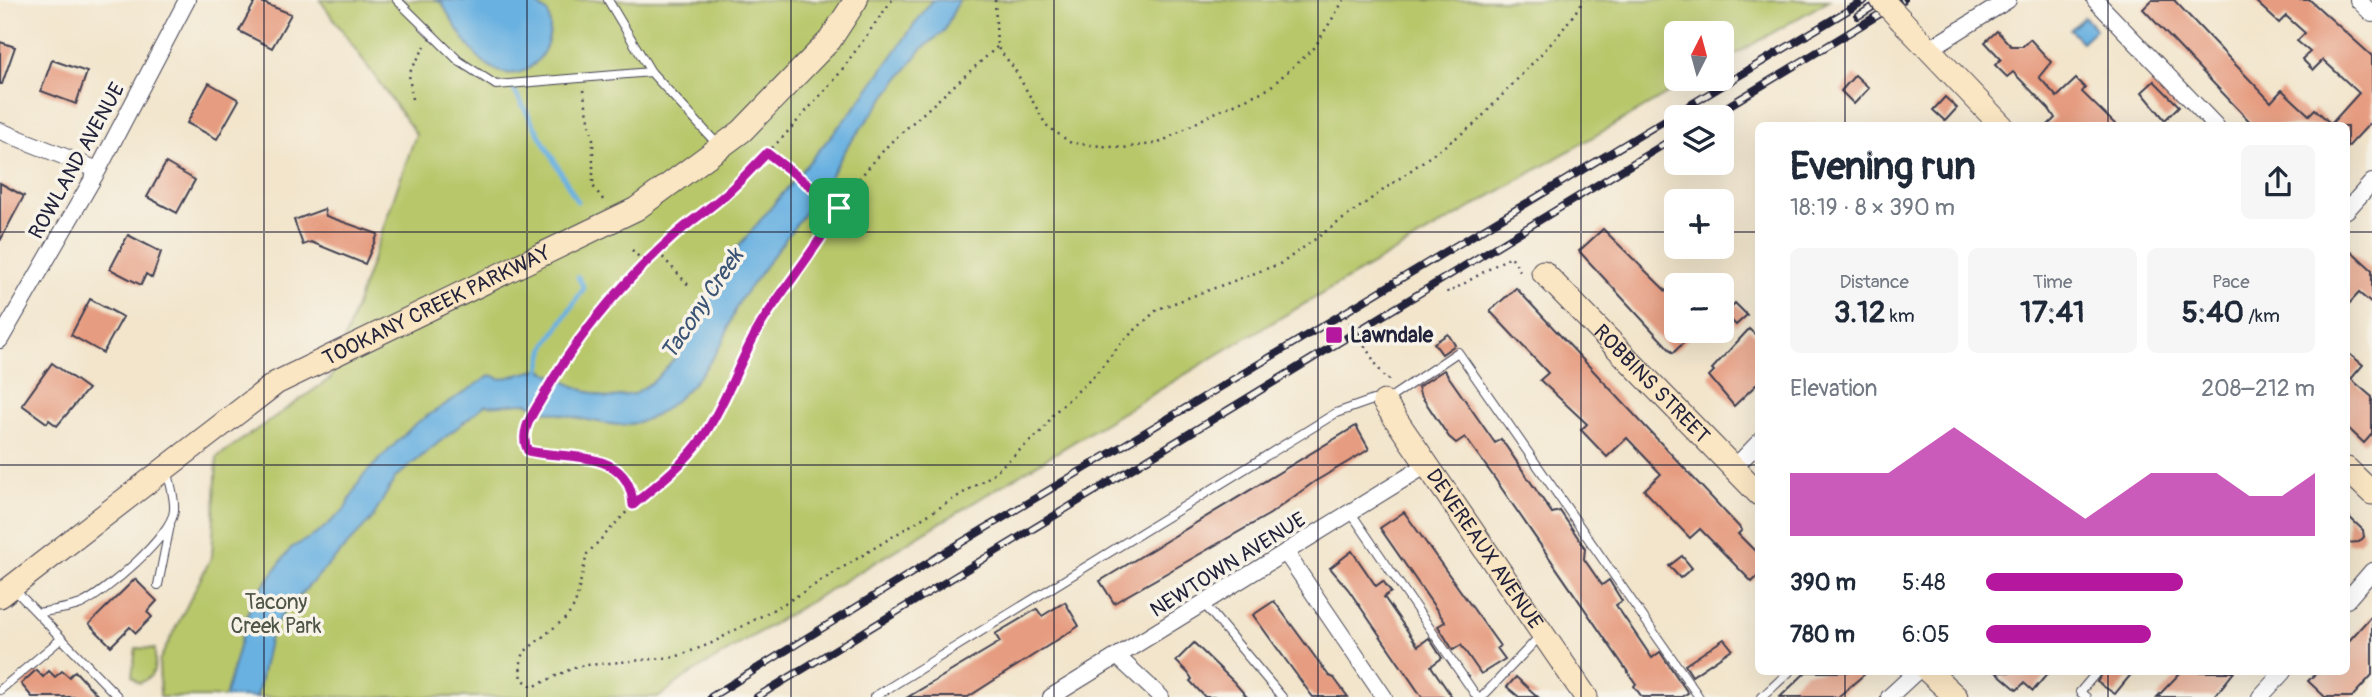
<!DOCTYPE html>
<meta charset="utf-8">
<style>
body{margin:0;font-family:Pangolin,sans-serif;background:#f6f6f7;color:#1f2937;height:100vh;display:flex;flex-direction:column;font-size:26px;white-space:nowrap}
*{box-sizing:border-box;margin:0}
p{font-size:23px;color:#747a83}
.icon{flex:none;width:38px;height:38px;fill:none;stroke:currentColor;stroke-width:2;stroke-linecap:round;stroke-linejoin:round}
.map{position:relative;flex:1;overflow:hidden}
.side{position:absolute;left:1755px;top:122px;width:595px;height:553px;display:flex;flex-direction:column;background:#fff;border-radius:10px;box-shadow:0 7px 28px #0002}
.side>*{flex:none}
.needle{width:46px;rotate:6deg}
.buttons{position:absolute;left:1664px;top:21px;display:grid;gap:14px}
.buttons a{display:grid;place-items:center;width:70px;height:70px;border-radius:10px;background:#fff;box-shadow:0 7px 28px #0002;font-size:35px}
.pin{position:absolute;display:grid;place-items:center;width:60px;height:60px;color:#fff;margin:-30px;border-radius:14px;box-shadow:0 4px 10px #0006}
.round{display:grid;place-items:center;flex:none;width:74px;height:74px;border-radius:10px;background:#f6f6f7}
.overview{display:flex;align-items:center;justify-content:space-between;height:119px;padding:0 35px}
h1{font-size:38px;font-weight:800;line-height:52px}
.metrics{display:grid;grid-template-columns:repeat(3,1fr);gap:10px;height:119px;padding:7px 35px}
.metrics div{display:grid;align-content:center;border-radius:10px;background:#f6f6f7;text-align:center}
.metrics b{font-size:30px;font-weight:800}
.metrics small{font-size:19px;font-weight:400}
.metrics p{font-size:19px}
.chart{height:196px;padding:14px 35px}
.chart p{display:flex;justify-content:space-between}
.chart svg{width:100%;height:126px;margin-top:7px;fill:#b5179e;opacity:.7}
ul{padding:0 35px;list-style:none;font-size:23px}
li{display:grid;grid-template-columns:112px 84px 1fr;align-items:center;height:52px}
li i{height:18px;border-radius:9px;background:#b5179e}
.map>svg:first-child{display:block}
</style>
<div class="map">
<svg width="2372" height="697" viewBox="0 0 2372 697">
<rect width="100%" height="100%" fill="#f7f3e8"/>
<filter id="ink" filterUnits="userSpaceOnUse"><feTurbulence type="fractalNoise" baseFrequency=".0143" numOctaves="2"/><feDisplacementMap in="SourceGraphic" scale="14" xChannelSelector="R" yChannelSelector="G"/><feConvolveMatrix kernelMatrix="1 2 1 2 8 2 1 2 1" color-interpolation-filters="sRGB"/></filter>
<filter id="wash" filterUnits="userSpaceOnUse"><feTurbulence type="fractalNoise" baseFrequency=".00686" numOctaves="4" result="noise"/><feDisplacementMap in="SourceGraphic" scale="28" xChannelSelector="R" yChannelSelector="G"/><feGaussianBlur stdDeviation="1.57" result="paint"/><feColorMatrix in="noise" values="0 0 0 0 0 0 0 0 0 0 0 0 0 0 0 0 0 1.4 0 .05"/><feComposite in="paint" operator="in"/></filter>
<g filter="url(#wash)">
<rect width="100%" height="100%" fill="#f2e5cc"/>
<!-- green -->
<g fill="#b8c76a" stroke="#6d7452" stroke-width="2">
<path d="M320 0H1829L1722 62V33H1676V79H1693L1242 340 684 678 659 697H160L159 661 212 556 217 457 331 378 416 134Z"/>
<path d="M136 648 155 649C155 668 157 676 139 683L132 676Z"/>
</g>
<!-- water -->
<g fill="#69b1e1" stroke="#466a8e" stroke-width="2">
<path d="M435 0H531L548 13C557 40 535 82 501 72 475 64 454 25 442 3Z"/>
<path d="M932 0H959L944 31 922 49 849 144 823 188 741 299C731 315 729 330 722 343 703 376 663 425 621 425 604 425 560 414 542 410 537 409 532 404 527 403 517 402 500 407 485 405L395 478 372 519 285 611 271 631 257 697H225L251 603 291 548 318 533 344 510 362 477 415 424 491 375 501 379 540 369 578 388 607 398 634 394 655 380 674 359 703 312 710 291 737 248 857 105Z"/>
<path d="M2084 17 2096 29 2082 42 2070 30Z"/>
</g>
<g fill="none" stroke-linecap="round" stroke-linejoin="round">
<!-- stream -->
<g stroke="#69b1e1" stroke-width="5">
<path d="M514 90 577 201"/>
<path d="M539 373 545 347 584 288 578 277"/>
</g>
</g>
<g id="blocks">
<!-- building -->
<g fill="#e69c80">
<path d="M256 0 291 14 272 48 239 31Z"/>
<path d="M2152 0H2174L2271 102 2282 90 2309 115 2315 109 2331 124 2359 93 2323 60 2313 70 2302 59 2310 52 2297 41 2305 33 2286 16 2279 23 2254 0H2310L2372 56V121L2347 148V126H2254L2143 9Z"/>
<path d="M1997 31 2011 46H2023L2030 39 2051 62 2039 77 2057 97 2076 79 2085 88 2082 92 2117 126H2047L2055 118 2049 109 2013 72 2007 77 1995 65 2001 59 1985 42Z"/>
<path d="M0 42 15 47 2 84H0Z"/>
<path d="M52 60 87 72 76 104 41 91Z"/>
<path d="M1855 75 1869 88 1854 104 1841 91Z"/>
<path d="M2154 81 2179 106 2165 120 2142 92Z"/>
<path d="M209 83 239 100 217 139 187 123Z"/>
<path d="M1945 97 1957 108 1945 121 1933 110Z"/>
<path d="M166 163 195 180 177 213 147 197Z"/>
<path d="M0 183 24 196 0 241Z"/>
<path d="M324 209 326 216 378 234 365 264 311 242 303 245 294 220Z"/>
<path d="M1603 229 1676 301V331H1696L1673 353 1579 251Z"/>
<path d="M128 235 161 252 152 278 146 274 141 285 110 269Z"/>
<path d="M2347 247 2372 270V304L2359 293 2347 306Z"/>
<path d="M1516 288 1742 530 1738 534 1759 555V575L1752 582 1700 529 1690 538 1644 490 1661 474 1627 438 1607 457 1581 430 1587 424 1540 380 1548 373 1490 311Z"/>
<path d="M90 299 123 317 103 353 71 335Z"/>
<path d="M1735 303 1747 315 1736 325 1725 314Z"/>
<path d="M1749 329 1759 338V382L1734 406 1709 376 1714 371 1712 369Z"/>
<path d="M1448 334 1455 345 1442 354 1434 343Z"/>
<path d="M2347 352 2363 365 2351 379 2372 397V434L2364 443 2347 427Z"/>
<path d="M52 363 88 389 57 426 49 420 47 423 22 405Z"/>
<path d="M1444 370 1495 443 1501 439 1552 513 1560 511 1585 548 1584 559 1602 585 1609 580 1622 601 1616 605 1652 658 1660 652 1688 693 1681 697H1642L1634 686 1636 684 1491 473 1465 437 1456 443 1449 437 1420 394 1418 387Z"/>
<path d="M1356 426 1369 449 1363 453 1314 482 1270 514 1114 603 1100 581Z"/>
<path d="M1404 512 1500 646 1497 648 1505 659 1481 674 1461 645 1453 650 1438 626 1445 622 1380 528Z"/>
<path d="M2347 515 2363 530 2364 537 2359 542 2347 543Z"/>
<path d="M1352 551 1376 586 1383 581 1391 592 1384 597 1418 646 1429 638 1442 658 1431 666 1452 697H1422L1348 589 1330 568Z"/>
<path d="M1682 556 1692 568 1680 578 1669 566Z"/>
<path d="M135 579 157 601 147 612 152 617 136 633 130 627 111 646 89 624Z"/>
<path d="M1274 601 1329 676 1334 678 1348 697H1313L1309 692 1253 615Z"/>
<path d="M1065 602 1079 626 968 697H908L1000 642 995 634 1037 609 1042 616Z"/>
<path d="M2372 615V675L2352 697H2325L2308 681 2317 672H2347V643Z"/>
<path d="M1724 639 1732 649 1692 676 1685 665Z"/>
<path d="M1194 643 1234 682 1247 697H1205L1190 681 1192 679 1188 673 1176 661Z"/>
<path d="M36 670 43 677 49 671 55 677 62 671 69 677 75 671 99 697H32L21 684Z"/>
<path d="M1806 672H1867L1838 697H1780Z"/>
<path d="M1996 672H2049L2033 691 2024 683 2017 690Z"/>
<path d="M2103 672H2133L2115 694 2097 682Z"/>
<path d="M2181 672H2234L2214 697H2157Z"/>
<path d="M1516 677 1538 697H1519L1507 687Z"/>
</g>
</g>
</g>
<g filter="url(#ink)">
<use href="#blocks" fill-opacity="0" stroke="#413f51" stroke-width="2"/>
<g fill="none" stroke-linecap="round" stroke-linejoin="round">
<!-- lane casing -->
<g stroke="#413f51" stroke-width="10">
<g id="lane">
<path d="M397 0 459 61 496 85 651 72"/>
<path d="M608 0 651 72 718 145"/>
<path d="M1351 513 1477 697"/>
<path d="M158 585 170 525"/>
<path d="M13 588 118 697"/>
<path d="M1204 604 1282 697"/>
<path d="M38 613C52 610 68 609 81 604 104 594 173 535 174 510 175 498 170 484 168 472"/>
<path d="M0 690 61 639"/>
<path d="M874 697 1336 413 1373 400 1384 402 1458 352 1699 697"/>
<path d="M1482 697 1540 636"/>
<path d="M1762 697 1789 672"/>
<path d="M2086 697 2080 692 2097 672"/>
</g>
</g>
<!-- street casing -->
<g stroke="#413f51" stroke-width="18">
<g id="street">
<path d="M2095 0 2216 126"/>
<path d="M2358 0 2372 14"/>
<path d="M1928 50 2008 0"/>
<path d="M0 131 98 170"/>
<path d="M2347 210 2372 182"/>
<path d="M0 340 98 170 187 0"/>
<path d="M1734 468 1759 442"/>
<path d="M1286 553 1384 697"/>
<path d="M2347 600 2372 571"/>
<path d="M1119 658 1161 697"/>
<path d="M1051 697 1425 466"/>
<path d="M1889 697 1916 672"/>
<path d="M2260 697 2283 672"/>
</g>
</g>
<!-- secondary casing -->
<g stroke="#413f51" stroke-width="25">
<g id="secondary">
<path d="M1902 21 2002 126"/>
<path id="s1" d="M1543 272 1759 494"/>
<path id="s2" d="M1384 402 1586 697"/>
<path d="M2347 469 2372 493"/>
<path id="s3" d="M0 596 276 383 636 209 742 131 830 40 856 0"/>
<path d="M1929 672 1956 697"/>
</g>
</g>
<!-- path -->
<g stroke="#413f51" stroke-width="2.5" stroke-dasharray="2 5" stroke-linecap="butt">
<path d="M995 0 997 47 1014 68 1046 125 1071 143 1123 148 1159 143 1212 114 1268 89 1314 48 1344 0"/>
<path d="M997 47 890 143 849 190 825 236 785 286 742 356 708 429 684 460 633 505 587 554 575 605 567 617 524 652 520 666 522 679 533 687 577 666 675 657 710 644 787 602 989 477 1043 430 1054 413 1093 377 1123 341 1158 309 1282 263 1475 124 1558 36 1584 0"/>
<path d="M583 90 593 139V186L604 201"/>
<path d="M412 99 409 74 425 46"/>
<path d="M767 153 839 208"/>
<path d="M632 250 646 264"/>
<path d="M658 252 691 288"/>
<path d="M1447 291 1448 293 1511 256 1522 274"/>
<path d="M1342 310 1386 380 1394 379"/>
<path d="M633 505C630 448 568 460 528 451L523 442 525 430 559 368 582 337 632 278 675 235 726 194 783 137 836 78 892 0"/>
</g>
<!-- lane -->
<use href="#lane" stroke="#fff" stroke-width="8"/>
<!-- street -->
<use href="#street" stroke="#fff" stroke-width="16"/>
<!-- secondary -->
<use href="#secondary" stroke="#fbe6c3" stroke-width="23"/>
<!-- rail casing -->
<g stroke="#22223b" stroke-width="8">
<g id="rail">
<path d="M1858 16 1884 0"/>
<path d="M1710 117 1903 0"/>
<path d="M711 697 939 556 1865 0"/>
<path d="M757 697 1676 137"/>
</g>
</g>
<!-- rail -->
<use href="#rail" stroke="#f7f3e8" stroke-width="5" stroke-dasharray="16" stroke-linecap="butt"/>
<!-- secondary-bridge casing -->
<g stroke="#413f51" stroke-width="25" stroke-linecap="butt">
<path id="secondary-bridge" d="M1882 0 1902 21"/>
</g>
<!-- secondary-bridge -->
<use href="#secondary-bridge" stroke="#fbe6c3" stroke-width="23"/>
</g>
</g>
<g fill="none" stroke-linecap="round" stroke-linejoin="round" filter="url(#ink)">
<!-- route casing -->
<g stroke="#fff" stroke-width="14">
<path id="route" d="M767 153 839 208C817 249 786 284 761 324 741 357 729 395 708 429 690 460 660 482 633 505 630 448 568 460 528 451 518 432 533 414 542 398 576 337 623 282 674 236 690 221 709 209 725 195 740 182 753 167 767 153Z"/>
</g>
<!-- route -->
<use href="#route" stroke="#b5179e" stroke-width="9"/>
</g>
<!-- grid -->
<path fill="none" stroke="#22223b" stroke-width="2" stroke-opacity="0.55" d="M264 0V697M527 0V697M791 0V697M1054 0V697M1318 0V697M1581 0V697M1845 0V126M2108 0V126M0 232H1676M1722 232H1759M2347 232H2372M0 465H1759M2347 465H2372M1845 672V697M2108 672V697"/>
<!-- markers -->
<rect fill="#b5179e" stroke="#f7f3e8" stroke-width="2.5" x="1325" y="326" width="18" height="18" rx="3.5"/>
<g text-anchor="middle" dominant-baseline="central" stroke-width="7" stroke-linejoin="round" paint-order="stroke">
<!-- street labels -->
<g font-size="21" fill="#22223b" stroke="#f7f3e8">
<text transform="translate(77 161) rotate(-61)">ROWLAND AVENUE</text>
<text stroke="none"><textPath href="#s3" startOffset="527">TOOKANY CREEK PARKWAY</textPath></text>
<text stroke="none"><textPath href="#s1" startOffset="156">ROBBINS STREET</textPath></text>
<text stroke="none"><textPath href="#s2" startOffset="178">DEVEREAUX AVENUE</textPath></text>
<text transform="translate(1228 565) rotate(-32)">NEWTOWN AVENUE</text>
</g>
<!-- poi labels -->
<g font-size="21" font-weight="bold" fill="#22223b" stroke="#f7f3e8" text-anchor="start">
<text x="1350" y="335">Lawndale</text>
</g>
<!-- park labels -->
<g font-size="21" fill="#4f5449" stroke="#f7f3e8">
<text x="276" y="602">Tacony<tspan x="276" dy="24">Creek Park</tspan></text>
</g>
<!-- water labels -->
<g font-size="23" font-style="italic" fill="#3b5475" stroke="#f7f3e8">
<text transform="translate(702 304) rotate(-56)">Tacony Creek</text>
</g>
</g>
</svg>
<div class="buttons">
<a><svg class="needle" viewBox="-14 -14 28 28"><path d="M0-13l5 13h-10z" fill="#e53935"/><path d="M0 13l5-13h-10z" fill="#747a83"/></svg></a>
<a><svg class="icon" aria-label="layers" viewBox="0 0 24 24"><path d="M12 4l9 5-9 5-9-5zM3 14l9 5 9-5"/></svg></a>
<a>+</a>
<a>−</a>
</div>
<div class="pin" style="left:839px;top:208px;background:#1e9e55"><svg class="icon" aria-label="arrive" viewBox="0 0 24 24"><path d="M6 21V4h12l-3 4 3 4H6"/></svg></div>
<section class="side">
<div class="overview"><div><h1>Evening run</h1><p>18:19 · 8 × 390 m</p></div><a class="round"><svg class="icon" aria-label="share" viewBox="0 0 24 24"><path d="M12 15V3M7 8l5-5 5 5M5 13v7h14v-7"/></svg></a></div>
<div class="metrics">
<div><p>Distance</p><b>3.12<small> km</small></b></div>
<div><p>Time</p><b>17:41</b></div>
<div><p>Pace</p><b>5:40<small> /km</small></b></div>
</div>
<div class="chart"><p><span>Elevation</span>208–212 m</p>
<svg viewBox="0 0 160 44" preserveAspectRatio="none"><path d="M0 44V22L10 22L20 22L30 22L40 14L50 6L60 14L70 22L80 30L90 38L100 30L110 22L120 22L130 22L140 30L150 30L160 22V44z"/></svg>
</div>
<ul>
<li><b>390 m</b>5:48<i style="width:60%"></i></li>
<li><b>780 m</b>6:05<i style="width:50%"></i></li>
</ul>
</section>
</div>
